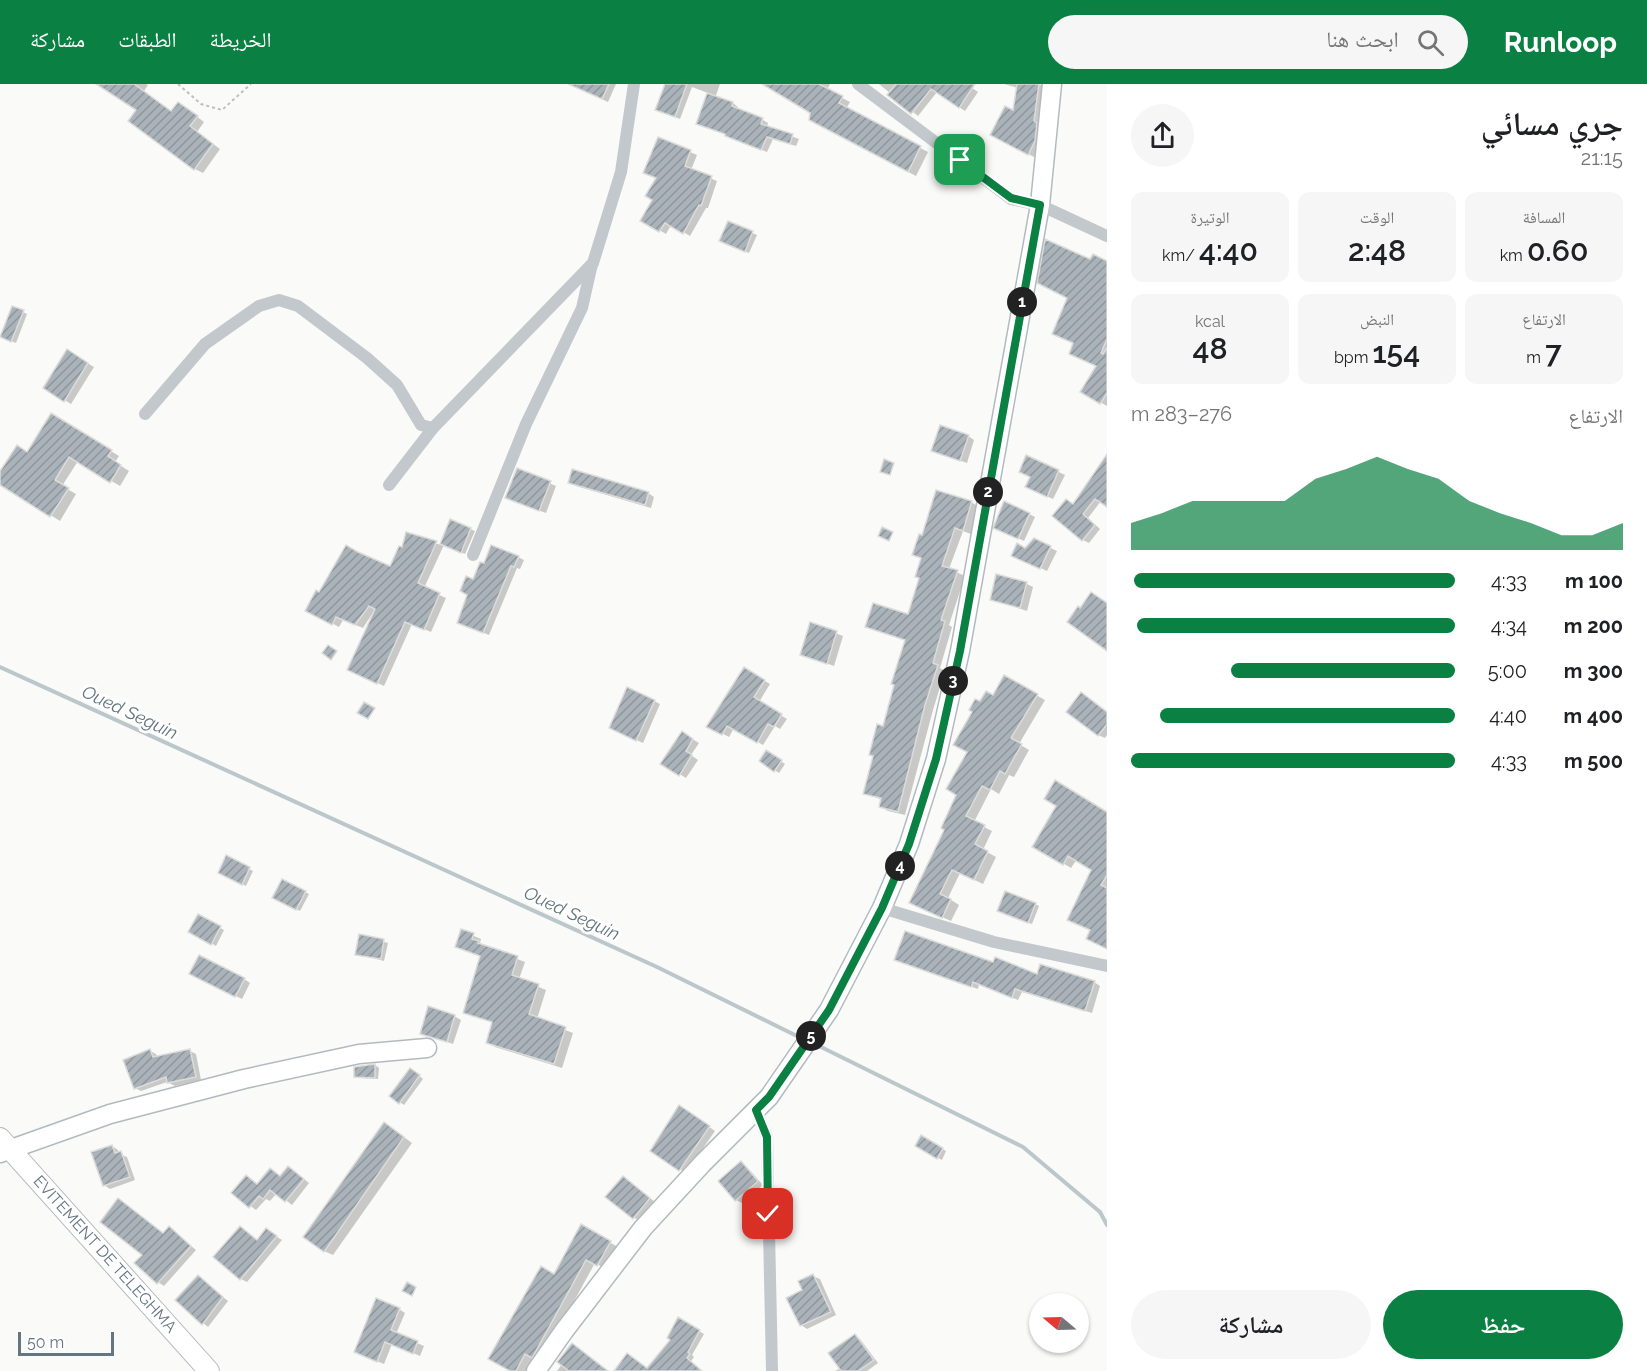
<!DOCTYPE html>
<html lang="ar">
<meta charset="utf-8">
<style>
body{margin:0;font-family:Raleway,"Noto Naskh Arabic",sans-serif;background:#f6f6f6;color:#202124;direction:rtl;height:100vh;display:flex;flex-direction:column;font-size:22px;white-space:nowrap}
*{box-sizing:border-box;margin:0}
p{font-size:20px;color:#757577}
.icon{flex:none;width:33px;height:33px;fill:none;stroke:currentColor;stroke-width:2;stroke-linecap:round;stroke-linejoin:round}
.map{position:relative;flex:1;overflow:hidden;direction:ltr}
.side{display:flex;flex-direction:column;background:#fff;width:540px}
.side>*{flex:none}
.needle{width:39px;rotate:289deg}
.controls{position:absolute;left:1029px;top:1209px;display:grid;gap:12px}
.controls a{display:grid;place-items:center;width:60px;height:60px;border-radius:50%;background:#fff;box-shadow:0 2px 4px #0004;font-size:30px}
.scale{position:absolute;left:18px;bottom:15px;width:96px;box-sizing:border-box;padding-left:6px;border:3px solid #657683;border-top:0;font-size:16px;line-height:21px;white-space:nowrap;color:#657683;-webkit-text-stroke:4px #fff;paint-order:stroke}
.pin{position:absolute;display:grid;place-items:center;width:51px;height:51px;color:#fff;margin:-26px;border-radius:12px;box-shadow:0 3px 9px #0006}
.km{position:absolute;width:30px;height:30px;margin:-15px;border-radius:50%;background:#222;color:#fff;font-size:16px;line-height:30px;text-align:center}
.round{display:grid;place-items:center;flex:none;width:63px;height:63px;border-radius:32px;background:#f6f6f6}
.summary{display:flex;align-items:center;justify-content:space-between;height:102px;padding:0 24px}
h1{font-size:33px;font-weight:600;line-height:45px}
.metrics{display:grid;grid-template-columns:repeat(3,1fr);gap:9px;height:102px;padding:6px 24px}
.metrics div{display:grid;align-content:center;border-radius:12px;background:#f6f6f6;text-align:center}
.metrics b{font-size:30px;font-weight:600}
.metrics small{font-size:16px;font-weight:400}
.metrics p{font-size:16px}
.chart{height:168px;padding:12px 24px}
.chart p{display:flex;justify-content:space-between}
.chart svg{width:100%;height:108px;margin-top:6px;fill:#0b8043;opacity:.7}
.cta{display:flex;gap:12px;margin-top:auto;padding:12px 24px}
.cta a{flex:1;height:69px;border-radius:36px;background:#0b8043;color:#fff;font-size:24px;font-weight:600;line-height:69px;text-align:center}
.cta a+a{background:#f6f6f6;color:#202124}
ul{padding:0 24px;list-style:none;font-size:20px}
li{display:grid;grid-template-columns:96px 72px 1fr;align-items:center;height:45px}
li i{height:15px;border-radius:8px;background:#0b8043}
header{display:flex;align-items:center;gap:36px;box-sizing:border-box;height:84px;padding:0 30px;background:#0b8043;color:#fff}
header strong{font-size:28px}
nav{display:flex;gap:33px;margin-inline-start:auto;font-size:21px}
.search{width:420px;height:54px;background:#f6f6f6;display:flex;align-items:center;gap:15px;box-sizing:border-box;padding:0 21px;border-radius:33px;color:#757577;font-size:22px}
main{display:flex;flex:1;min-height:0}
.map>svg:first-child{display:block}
</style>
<header>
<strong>Runloop</strong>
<div class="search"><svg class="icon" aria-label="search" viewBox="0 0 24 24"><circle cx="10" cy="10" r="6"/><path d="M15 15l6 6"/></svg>ابحث هنا</div>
<nav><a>الخريطة</a><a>الطبقات</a><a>مشاركة</a></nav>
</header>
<main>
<section class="side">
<div class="summary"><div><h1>جري مسائي</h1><p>21:15</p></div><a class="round"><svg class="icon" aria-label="share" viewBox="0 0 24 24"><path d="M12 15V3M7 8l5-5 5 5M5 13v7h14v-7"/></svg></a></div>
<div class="metrics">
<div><p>المسافة</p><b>0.60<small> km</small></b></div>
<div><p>الوقت</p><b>2:48</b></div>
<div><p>الوتيرة</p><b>4:40<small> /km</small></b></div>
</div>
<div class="metrics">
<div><p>الارتفاع</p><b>7<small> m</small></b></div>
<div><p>النبض</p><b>154<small> bpm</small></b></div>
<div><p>kcal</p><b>48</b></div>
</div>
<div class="chart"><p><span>الارتفاع</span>276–283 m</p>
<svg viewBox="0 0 160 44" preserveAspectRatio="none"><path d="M0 44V33L10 29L20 24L30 24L40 24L50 24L60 15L70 11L80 6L90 11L100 15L110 24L120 29L130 33L140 38L150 38L160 33V44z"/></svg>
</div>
<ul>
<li><b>100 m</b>4:33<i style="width:99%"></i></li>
<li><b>200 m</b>4:34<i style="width:98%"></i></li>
<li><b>300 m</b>5:00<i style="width:69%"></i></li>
<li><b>400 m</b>4:40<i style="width:91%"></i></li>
<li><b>500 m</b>4:33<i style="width:100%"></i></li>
</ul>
<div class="cta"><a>حفظ</a><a>مشاركة</a></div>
</section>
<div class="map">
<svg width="1107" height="1287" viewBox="0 0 1107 1287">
<defs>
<pattern id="building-hatch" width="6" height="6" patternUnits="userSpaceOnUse" patternTransform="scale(1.5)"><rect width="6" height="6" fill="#aab3b9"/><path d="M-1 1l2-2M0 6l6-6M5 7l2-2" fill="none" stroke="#8e969c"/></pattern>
</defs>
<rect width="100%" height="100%" fill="#fafaf8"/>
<!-- shadow -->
<g fill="#0003">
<path d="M99 0H146L148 1 144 7 172 28 186 24 204 38 197 48 220 65 203 89 195 85 138 26Z"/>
<path d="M570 0H616L608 18Z"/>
<path d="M666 0H720L715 14 733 19 738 23 737 26 763 36 768 39 767 43 799 55 796 62 773 55 767 68 698 39 708 9 692 3 680 35 662 28Z"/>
<path d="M774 0H830L827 6 850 18 846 25 928 68 916 92 818 40 812 28Z"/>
<path d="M879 0H966L978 8 965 27 937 8 918 32Z"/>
<path d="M1004 0 1044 1 1038 42 1042 44 1040 60 1034 73 992 51 1014 29 1018 4Z"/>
<path d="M659 55 697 71 691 86 717 97 708 124H706L690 152 671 141 666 150 642 136 654 116 657 95 645 89Z"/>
<path d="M729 139 757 151 749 169 725 159Z"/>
<path d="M1091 177 1107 178V322L1082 308 1098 282 1074 259Z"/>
<path d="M23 228 27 230 16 259 6 255Z"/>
<path d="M67 267 94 283 71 320 45 304Z"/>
<path d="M52 331 119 372 115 378 129 387 120 402 78 377 62 402 76 410 60 437 0 399V390L28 369Z"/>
<path d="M968 352 974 356 967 379 933 367Z"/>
<path d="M1027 373 1065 391 1053 415 1033 406Z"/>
<path d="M1107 376V421L1101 417 1088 434 1100 445 1089 459 1083 456 1074 421Z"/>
<path d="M518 386 556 402 546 429 513 417Z"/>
<path d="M570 398 648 409 654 413 651 424 576 402Z"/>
<path d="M971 418 979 423 971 450 963 447 949 485 965 492 949 541 952 543 940 584 945 587 933 626 905 731 888 727 881 723 882 716 865 709 874 673 870 671 884 644 906 557 867 542 909 532 920 495 922 475 914 470 923 453Z"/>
<path d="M1029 430 1035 433 1024 457 1002 447Z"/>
<path d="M451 437 475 447 465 470 444 461 424 504 446 514 431 548 412 540 384 602 356 589 374 527 363 544 343 536 339 543 307 526 319 510 391 484 403 465 407 450 441 461Z"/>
<path d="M1034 456 1057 467 1047 487 1019 474Z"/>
<path d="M518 473 524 476 520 485 517 484 489 551 464 541 469 511 473 497Z"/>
<path d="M998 492 1027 500 1033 503 1027 527 991 515Z"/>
<path d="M811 540 843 552 834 582 801 570Z"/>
<path d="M745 585 770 600 759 618 787 635 780 645 775 642 763 661 734 644 729 653 708 642Z"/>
<path d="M1004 593 1045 616 1019 660 1029 666 1014 693 1009 691 999 710 991 705 974 738 992 747 983 766 996 773 983 800 960 789 948 814 959 821 951 837 920 823 958 710 981 619 993 613Z"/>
<path d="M654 617 660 620 643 659 617 647Z"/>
<path d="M1107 628V651L1105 654 1098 651Z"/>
<path d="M682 649 699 659 691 671 698 676 686 694 662 679Z"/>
<path d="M766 668 785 680 779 689 761 677Z"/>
<path d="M1107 729V864L1091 846 1093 785 1077 775 1071 784 1034 762Z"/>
<path d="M227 773 253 787 246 802 223 791Z"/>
<path d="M282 797 309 810 300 827 274 813Z"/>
<path d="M1035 820 1039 822 1032 840 1003 829Z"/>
<path d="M198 832 224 846 216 862 190 847Z"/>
<path d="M462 847 481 855 480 859 486 863 525 878 519 895 546 906 537 935 573 949 562 984 495 963 487 958 494 939 465 928 482 873 457 863Z"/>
<path d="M360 852 388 859 384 877 357 870Z"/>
<path d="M896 876 994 880 1038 892 1094 898 1100 902 1092 929 1022 908 1018 916 979 900 978 905Z"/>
<path d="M197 893 244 895 250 899 242 915Z"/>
<path d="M454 932 461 936 453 960 422 949Z"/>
<path d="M150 967 156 970 158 974 190 967 196 970 201 996 175 1002 167 998 141 1007 135 1004Z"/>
<path d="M375 981 379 984 378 995 359 994 356 992Z"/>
<path d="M415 988 423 995 404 1021 391 1012Z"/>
<path d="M686 1027 715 1047 686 1089 680 1085Z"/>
<path d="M393 1045 412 1059 333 1171 324 1167Z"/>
<path d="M921 1053 946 1067 942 1076 917 1062Z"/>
<path d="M112 1062 118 1066 119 1070 127 1073 135 1096 110 1105 104 1101Z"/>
<path d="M741 1079 747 1083 763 1101 742 1119 736 1116Z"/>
<path d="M271 1086 282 1093 295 1088 309 1099 292 1121 277 1109 270 1117 266 1115 256 1126 233 1109 246 1092 258 1101Z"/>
<path d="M629 1097 655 1118 640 1138 608 1113Z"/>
<path d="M582 1143 618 1163 606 1185 595 1179 541 1277 534 1274 527 1287H513L554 1192Z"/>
<path d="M169 1144 196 1166 164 1202 158 1198 164 1150Z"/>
<path d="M241 1144 258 1157 266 1146 282 1156 247 1198 241 1195Z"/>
<path d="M813 1192 820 1195 836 1231 807 1245 801 1241 804 1207Z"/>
<path d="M198 1193 228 1217 208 1243 177 1216Z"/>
<path d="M399 1225 405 1229 396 1250 424 1262 420 1272 392 1260 384 1280 362 1271Z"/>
<path d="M679 1236 704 1250 692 1271 694 1273 691 1277 701 1287H616L648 1286 673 1256Z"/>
<path d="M855 1252 860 1255 878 1279 867 1287H835L841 1284Z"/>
<path d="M562 1280 607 1287H557Z"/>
</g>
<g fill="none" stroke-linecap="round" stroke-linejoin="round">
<!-- stream -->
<g stroke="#bbc7cb" stroke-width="4">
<path d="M0 583 657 883 803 955"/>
<path d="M813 959 1023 1063 1100 1128 1107 1141"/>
</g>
</g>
<!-- building -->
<g fill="url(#building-hatch)" stroke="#dcdcda" stroke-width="1.5">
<path d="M96 0H134L171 27 178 18 198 32 190 42 213 60 194 86 128 37 136 26Z"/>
<path d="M568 0H609L602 15Z"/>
<path d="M665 0H687L675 33 655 26Z"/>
<path d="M762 0H819L843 12 839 19 921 62 908 88 809 36 810 29Z"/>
<path d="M896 0H975L959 24 931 5 911 30 887 11Z"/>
<path d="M1017 0H1039L1034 37 1037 39 1035 57 1028 71 990 51 1005 22 1013 26Z"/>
<path d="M707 9 733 18 732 22 763 34 761 40 793 50 790 60 767 53 761 66 725 52V50L696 40Z"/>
<path d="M658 53 691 66 685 82 712 92 701 122 699 121 683 150 665 139 659 148 640 137 652 116 645 112 656 94 643 89Z"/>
<path d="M728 137 753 147 745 168 719 157Z"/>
<path d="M1045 155 1090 175 1093 170 1107 177V255L1101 269 1103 270 1107 264V309L1100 320 1080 308 1096 282 1069 270 1073 259 1052 250 1067 214 1037 199Z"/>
<path d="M12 222 24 226 11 258 0 253Z"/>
<path d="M67 265 88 279 64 318 43 304Z"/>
<path d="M51 329 112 366 108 372 121 381 110 399 69 373 55 396 69 404 50 433 0 401V387L17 361 27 368Z"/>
<path d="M940 341 969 351 960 377 931 367Z"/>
<path d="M1107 370V423L1095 415 1083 430 1095 441 1082 457 1052 432 1066 415 1073 420Z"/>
<path d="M1026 371 1059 386 1047 413 1025 403 1030 393 1019 388Z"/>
<path d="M884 375 894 379 890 391 880 388Z"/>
<path d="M517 384 551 397 539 427 505 414Z"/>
<path d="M572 385 649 408 645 421 568 399Z"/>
<path d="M936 406 972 417 963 447 955 444 942 482 958 486 941 536 945 537 933 579 938 581 925 621 898 728 879 723 881 714 863 710 873 672 869 671 877 640 883 642 894 601 891 600 905 556 865 543 873 519 908 530 919 494 915 493 921 474 912 471 919 450 922 451Z"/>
<path d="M1004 417 1030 429 1018 455 993 444Z"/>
<path d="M450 435 471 444 461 469 440 460Z"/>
<path d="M882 443 893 448 889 457 878 452Z"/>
<path d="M406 448 437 457 418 499 440 509 424 546 405 538 377 600 347 586 375 525 369 522 355 541 336 533 332 541 305 527 316 506 319 508 346 461 358 468 390 482 399 462 402 463Z"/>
<path d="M1034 454 1051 462 1040 485 1011 472 1017 459 1025 464Z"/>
<path d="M491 461 519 472 514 483 511 482 483 549 457 539 467 511 460 507 466 492 473 495 480 478 484 479Z"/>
<path d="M996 490 1027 498 1020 524 990 516Z"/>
<path d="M1091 508 1107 519V567L1067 538 1078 522 1080 524Z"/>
<path d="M810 538 837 547 827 580 800 571Z"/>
<path d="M328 561 337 567 331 576 322 569Z"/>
<path d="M744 583 765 596 754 613 782 630 774 643 768 640 757 659 727 642 722 651 706 643Z"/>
<path d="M1004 591 1038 610 1011 654 1022 660 1005 690 1000 687 990 706 982 702 966 732 985 741 975 760 988 767 974 796 952 786 940 810 951 815 942 834 909 819 944 746 941 744 956 711 946 705 967 668 953 661 972 628 969 626 975 615 980 617 986 607 993 611Z"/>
<path d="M627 603 655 616 636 657 609 644Z"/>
<path d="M1081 608 1107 628V640L1098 652 1066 628Z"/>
<path d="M364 618 375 624 368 635 357 629Z"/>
<path d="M682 647 693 655 686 667 692 671 679 692 660 680Z"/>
<path d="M766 666 782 676 774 688 759 677Z"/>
<path d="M1055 696 1107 728V791L1101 801 1107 804V865L1086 855 1090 846 1067 836 1091 786 1068 772 1063 781 1032 763 1056 722 1044 715Z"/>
<path d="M226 771 250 783 242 801 218 789Z"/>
<path d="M282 795 306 807 296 826 272 814Z"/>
<path d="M1005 807 1036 819 1028 839 997 827Z"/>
<path d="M198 830 221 842 211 861 188 848Z"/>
<path d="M461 845 474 849 472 855 479 857 478 859 518 872 512 891 539 900 529 930 566 943 554 980 486 959 492 938 463 929 480 872 455 863Z"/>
<path d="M905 847 993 878 995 873 1037 890 1040 880 1095 897 1085 927 1015 905 1012 914 973 898 971 903 894 876Z"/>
<path d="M359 850 384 855 381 875 355 871Z"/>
<path d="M199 871 245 894 235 913 189 890Z"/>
<path d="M428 922 455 931 447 958 420 950Z"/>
<path d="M150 965 153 973 190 965 196 993 167 999 166 993 134 1005 123 976Z"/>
<path d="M375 980V994L354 993V983Z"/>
<path d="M410 984 420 991 399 1020 389 1012Z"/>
<path d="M679 1021 710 1042 679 1087 650 1067Z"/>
<path d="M384 1038 404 1053 324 1168 303 1153Z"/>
<path d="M921 1051 943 1064 937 1075 915 1062Z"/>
<path d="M112 1061 115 1069 121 1067 130 1093 103 1102 91 1068Z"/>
<path d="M741 1077 758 1097 735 1117 718 1097Z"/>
<path d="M288 1082 304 1095 285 1118 270 1106 263 1115 259 1112 249 1124 231 1109 246 1091 257 1100 270 1084 280 1092Z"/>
<path d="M623 1092 650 1114 633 1135 605 1113Z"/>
<path d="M118 1114 163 1149 169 1142 191 1162 157 1200 134 1179 142 1171 100 1138Z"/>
<path d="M581 1140 611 1157 597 1182 586 1176 532 1274 525 1270 516 1287H510L488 1275 541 1182 554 1190Z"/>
<path d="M240 1142 257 1156 266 1144 277 1152 240 1196 213 1173Z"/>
<path d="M813 1190 831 1228 800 1242 786 1214 802 1206 798 1197Z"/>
<path d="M198 1191 223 1213 202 1241 175 1216Z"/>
<path d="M407 1198 416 1203 412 1212 402 1207Z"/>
<path d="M376 1214 400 1224 391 1246 418 1257 413 1270 385 1258 377 1278 354 1268Z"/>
<path d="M678 1233 700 1246 688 1268 690 1270 687 1274 702 1287H614L627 1269 647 1284 670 1256 667 1254Z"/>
<path d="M855 1250 874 1276 858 1287H841L828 1269Z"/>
<path d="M572 1259 608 1287H569L557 1278Z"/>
</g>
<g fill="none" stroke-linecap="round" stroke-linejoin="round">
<!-- secondary casing -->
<g stroke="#b3babf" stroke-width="21">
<g id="secondary">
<path d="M0 1069 110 1030 244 995 359 970 427 964"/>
<path d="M536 1287 564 1247 643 1144 703 1079 769 1013 829 926 882 824 909 760 936 675 960 567 1040 121 1052 0"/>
</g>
</g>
<!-- primary casing -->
<g stroke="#b5babe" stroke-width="22">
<path id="primary" d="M0 1054 209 1287"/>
</g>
<!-- path -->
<path stroke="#bbbfc2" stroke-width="2" stroke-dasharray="3 3" stroke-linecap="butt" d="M178 0 201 20 222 26 251 0"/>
<!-- street -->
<g stroke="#c3c8cc" stroke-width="12">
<path d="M858 0 1011 115 1040 121 1107 152"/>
<path d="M145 330 205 260 259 222 279 216 298 222 367 274 397 301 421 341 433 344"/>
<path d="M389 401 433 344 593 179 621 88 634 0"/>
<path d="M473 471 526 340 582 224 592 180"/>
<path d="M882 824 994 858 1107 882"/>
<path d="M756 1026 767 1053 772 1287"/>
</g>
<!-- secondary -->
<use href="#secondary" stroke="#fff" stroke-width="18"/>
<!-- primary -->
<use href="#primary" stroke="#fff" stroke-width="20"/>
</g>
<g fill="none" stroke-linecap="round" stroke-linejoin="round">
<!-- route casing -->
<g stroke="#fff" stroke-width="12">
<path id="route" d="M768 1130 767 1053 756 1026 769 1013 829 926 882 824 909 760 936 675 960 567 1040 121 1011 114 960 76"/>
</g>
<!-- route -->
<use href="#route" stroke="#0b8043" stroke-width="8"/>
</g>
<g text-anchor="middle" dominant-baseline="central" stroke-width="6" stroke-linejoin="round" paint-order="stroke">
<!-- street labels -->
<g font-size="16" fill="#657683" stroke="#fff">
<text transform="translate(105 1170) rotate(48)">EVITEMENT DE TELEGHMA</text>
</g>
<!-- water labels -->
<g font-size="18" font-style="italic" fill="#60757c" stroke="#fff">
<text transform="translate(130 628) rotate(25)">Oued Seguin</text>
<text transform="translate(572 829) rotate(25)">Oued Seguin</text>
</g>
</g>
</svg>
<div class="controls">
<a><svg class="needle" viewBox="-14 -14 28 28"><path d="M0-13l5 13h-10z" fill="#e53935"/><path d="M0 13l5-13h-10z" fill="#757577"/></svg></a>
</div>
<div class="scale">50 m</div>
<div class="pin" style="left:960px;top:76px;background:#1e9e55"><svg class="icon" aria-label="arrive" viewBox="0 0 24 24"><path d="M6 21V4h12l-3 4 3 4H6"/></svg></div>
<div class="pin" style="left:768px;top:1130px;background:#d93025"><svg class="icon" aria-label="check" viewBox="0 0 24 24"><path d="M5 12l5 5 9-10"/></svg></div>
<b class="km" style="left:1022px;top:218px">1</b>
<b class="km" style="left:988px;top:408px">2</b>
<b class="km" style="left:953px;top:597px">3</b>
<b class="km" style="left:900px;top:782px">4</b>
<b class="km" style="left:811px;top:952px">5</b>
</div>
</main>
